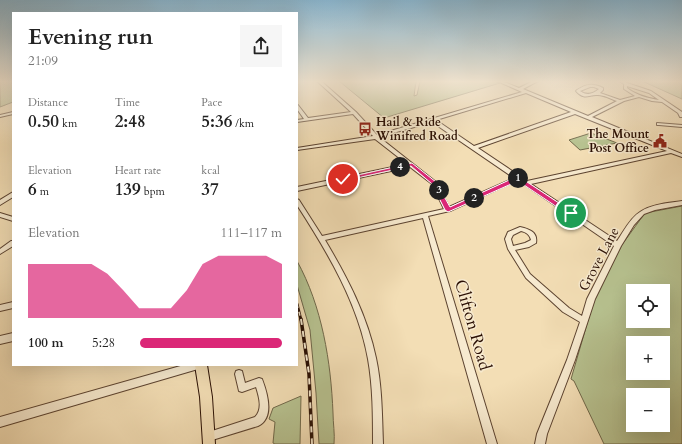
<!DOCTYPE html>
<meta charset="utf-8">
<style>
body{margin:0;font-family:Cardo,serif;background:#f6f6f6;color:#222;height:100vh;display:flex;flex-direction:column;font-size:15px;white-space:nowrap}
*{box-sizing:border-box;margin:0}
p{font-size:13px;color:#767676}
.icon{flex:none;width:22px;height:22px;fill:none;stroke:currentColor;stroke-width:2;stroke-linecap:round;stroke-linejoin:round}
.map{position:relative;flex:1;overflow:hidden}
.side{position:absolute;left:12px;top:12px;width:286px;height:354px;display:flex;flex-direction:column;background:#fff;border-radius:0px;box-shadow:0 4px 16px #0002}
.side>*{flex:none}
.buttons{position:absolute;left:626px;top:284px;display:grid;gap:8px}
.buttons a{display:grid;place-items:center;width:44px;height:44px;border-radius:0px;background:#fff;box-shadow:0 4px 16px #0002;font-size:20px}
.pin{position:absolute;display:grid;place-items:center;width:34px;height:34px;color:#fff;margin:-17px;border:2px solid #fff;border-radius:50%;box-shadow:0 1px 4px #0007}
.km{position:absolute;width:20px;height:20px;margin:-10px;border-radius:50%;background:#222;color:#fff;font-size:11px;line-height:20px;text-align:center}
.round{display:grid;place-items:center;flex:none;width:42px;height:42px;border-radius:0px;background:#f6f6f6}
.summary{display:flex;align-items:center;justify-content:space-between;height:68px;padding:0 16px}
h1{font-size:22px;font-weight:700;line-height:30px}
.metrics{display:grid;grid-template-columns:repeat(3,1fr);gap:6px;height:68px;padding:4px 16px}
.metrics div{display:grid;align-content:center}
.metrics b{font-size:17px;font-weight:700}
.metrics small{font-size:11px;font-weight:400}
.metrics p{font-size:11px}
.chart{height:112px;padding:8px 16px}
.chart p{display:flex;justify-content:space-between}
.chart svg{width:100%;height:72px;margin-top:4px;fill:#db2777;opacity:.7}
ul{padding:0 16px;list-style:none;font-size:13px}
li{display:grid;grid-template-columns:64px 48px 1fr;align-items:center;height:30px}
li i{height:10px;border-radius:5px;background:#db2777}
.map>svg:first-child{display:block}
</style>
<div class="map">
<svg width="682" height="444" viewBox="0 0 682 444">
<rect width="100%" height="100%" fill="#f3deb5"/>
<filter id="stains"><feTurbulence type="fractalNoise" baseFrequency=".005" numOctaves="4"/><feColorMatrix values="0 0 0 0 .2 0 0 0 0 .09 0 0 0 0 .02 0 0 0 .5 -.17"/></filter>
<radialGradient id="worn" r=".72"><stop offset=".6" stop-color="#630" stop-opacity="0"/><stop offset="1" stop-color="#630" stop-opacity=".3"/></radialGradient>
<!-- green -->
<g fill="#b7c290" stroke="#70684a" fill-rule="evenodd">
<path d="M0 81H13V102L0 107Z"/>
<path d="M339 81H416L414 96 417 95 420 81H495L500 83 384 118Z"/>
<path d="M642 81H682V99Z"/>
<path d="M591 133 617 143 580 150 569 140Z"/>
<path d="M682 206V444H604L574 381 571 379 596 293 621 246 645 213ZM633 291H663V321H633ZM633 343H663V373H633ZM633 395H663V425H633Z"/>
<path d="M297 261C322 306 331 362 333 413 333 423 335 434 334 444H319L316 393 310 330 297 285Z"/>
<path d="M301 396 300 444H275L273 443 275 422 269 419 273 408Z"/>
</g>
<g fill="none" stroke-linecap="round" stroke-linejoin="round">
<!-- minor casing -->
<g stroke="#5c4330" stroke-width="2">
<g id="minor">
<path d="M317 81H321L356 112 377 135 522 92 497 81H502L519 88 533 81H538L523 89 588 116 617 101C611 99 604 95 598 95 589 94 585 101 576 91L577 90C586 84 593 83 603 88V90L600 93 620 100 635 96 624 89V84L619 81H623L627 83 651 91 682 112V117H680L678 113 662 102 652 101 639 97 624 101 592 117 682 154V157L671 153 531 184 617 241C624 231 630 218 640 212 651 204 669 203 682 201V205L655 210 644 214 634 225 621 246 595 299 575 360 547 434 545 444H535L537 434 567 360 580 322 563 312 526 278 508 249 505 239 508 232 520 227C529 229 538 232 536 243L529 247 515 250 530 274 569 308 582 316 587 299 614 246 518 180 450 211 428 216 497 444H487L423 218 325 240C347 277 367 315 376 358 382 386 382 415 383 444H373C373 416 373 387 368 359 358 303 328 253 297 205V199L299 200 322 236 444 209 432 184 410 167 297 191V187L407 164 375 139 297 150V148L373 136 353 114 297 122V120L304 119 297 109V105H298L308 118 351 112ZM627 86 649 93 659 100C647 98 636 95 627 88ZM590 87H594L599 89C593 94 587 96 580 91ZM526 93 571 112 474 146 436 120ZM575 114 667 151 527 181 478 148ZM432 122 514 178 449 207 436 182 379 137ZM521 231C526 232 530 235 531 240L525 243 513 246 511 239 513 235Z"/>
<path d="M13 112V114L0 117V115Z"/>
<path d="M657 123 682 125V127L659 125H657Z"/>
<path d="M13 192V197L0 205V200Z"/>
<path d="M0 213 13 217V221L0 217Z"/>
<path d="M11 241H13V246L0 254V249Z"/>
<path d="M13 302V308L0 311V305Z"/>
<path d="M13 333V341L0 344V336Z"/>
<path d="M184 365H202L201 368 198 369 0 427V417Z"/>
<path d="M239 370 242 371 245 383 259 378 262 379C267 392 275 418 258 426L209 441 206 439 204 436 206 433 255 417C263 409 259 397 256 387L242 392 239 391 235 374 236 371Z"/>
</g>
</g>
<!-- major casing -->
<g stroke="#2a0f03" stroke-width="2">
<path id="major" d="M195 365H207L212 397 215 444H203L200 397Z"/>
</g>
<!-- minor -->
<use href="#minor" fill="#f7eacf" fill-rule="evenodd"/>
<!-- major -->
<use href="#major" fill="#f3deb5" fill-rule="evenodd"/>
<!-- rail-far1 casing -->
<g stroke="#2a0f03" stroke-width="3">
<path id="rail-far1" d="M297 304 301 320"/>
</g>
<!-- rail casing -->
<g stroke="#2a0f03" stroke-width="3.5">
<path id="rail" d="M301 319 309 374 312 444"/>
</g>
<!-- rail-far1 -->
<use href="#rail-far1" stroke="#f7eacf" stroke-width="1.5" stroke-dasharray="4" stroke-linecap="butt"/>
<!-- rail -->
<use href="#rail" stroke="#f7eacf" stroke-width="2" stroke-dasharray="6" stroke-linecap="butt"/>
</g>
<!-- sky -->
<linearGradient id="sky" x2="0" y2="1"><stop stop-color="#89b7d2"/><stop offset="0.57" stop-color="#faf0de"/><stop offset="1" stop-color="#faf0de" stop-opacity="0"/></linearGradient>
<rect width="682" height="143" fill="url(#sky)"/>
<!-- route -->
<path fill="#db2777" stroke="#fff" d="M412 163 436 182 450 207 518 176 574 213 573 215H569L518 181 448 212 445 210 432 184 411 166 343 181 340 179Z"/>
<!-- icons -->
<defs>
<g id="bus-bare" transform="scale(1.08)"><path d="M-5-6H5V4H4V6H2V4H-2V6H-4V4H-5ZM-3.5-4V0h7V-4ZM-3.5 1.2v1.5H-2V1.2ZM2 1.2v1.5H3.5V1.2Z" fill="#8f2418" stroke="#f7eacf" stroke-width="2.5" paint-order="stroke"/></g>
<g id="civic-bare" transform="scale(1.08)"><path d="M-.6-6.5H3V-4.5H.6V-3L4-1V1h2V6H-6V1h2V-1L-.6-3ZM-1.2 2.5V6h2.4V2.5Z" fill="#8f2418" stroke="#f7eacf" stroke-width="2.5" paint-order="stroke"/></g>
</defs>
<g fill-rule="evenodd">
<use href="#bus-bare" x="365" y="129"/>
<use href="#civic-bare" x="660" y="141"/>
</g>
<g text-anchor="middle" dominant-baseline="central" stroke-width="3" stroke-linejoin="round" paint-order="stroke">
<!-- far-poi labels -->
<g font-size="12" font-weight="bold" fill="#2a0f03" stroke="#f7eacf" text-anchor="start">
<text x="376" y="122">Hail &amp; Ride<tspan x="376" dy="14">Winifred Road</tspan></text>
<text x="649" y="134" text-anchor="end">The Mount<tspan x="649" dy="14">Post Office</tspan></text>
</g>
<!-- street labels -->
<g font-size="14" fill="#2a0f03" stroke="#f7eacf">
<text transform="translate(599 259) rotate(-62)">Grove Lane</text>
</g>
<!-- near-street labels -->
<g font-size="17" fill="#2a0f03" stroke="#f7eacf">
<text transform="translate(473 325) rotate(74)">Clifton Road</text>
</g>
</g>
<rect width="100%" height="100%" filter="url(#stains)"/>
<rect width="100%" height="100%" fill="url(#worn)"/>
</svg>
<div class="buttons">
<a><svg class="icon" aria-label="locate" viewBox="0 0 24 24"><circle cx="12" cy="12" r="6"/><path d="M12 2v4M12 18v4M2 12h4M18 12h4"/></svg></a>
<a>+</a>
<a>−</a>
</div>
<div class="pin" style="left:571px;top:213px;background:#1e9e55"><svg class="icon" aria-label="arrive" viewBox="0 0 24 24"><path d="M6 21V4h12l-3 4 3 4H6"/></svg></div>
<div class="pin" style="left:343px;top:179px;background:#d93025"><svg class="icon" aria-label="check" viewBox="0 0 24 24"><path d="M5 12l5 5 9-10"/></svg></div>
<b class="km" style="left:518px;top:178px">1</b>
<b class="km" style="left:474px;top:198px">2</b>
<b class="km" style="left:439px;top:190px">3</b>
<b class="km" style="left:400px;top:167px">4</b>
<section class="side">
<div class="summary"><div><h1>Evening run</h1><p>21:09</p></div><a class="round"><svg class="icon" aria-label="share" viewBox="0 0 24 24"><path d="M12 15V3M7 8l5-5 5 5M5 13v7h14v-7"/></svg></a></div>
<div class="metrics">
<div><p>Distance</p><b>0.50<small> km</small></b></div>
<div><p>Time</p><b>2:48</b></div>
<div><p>Pace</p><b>5:36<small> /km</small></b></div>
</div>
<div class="metrics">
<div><p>Elevation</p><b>6<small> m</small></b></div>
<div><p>Heart rate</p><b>139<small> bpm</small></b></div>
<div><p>kcal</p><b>37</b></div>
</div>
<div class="chart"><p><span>Elevation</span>111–117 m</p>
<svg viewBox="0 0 160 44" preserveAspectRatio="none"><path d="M0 44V11L10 11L20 11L30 11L40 11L50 17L60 27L70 38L80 38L90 38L100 27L110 11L120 6L130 6L140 6L150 6L160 11V44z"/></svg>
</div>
<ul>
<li><b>100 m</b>5:28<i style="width:100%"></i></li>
</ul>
</section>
</div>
